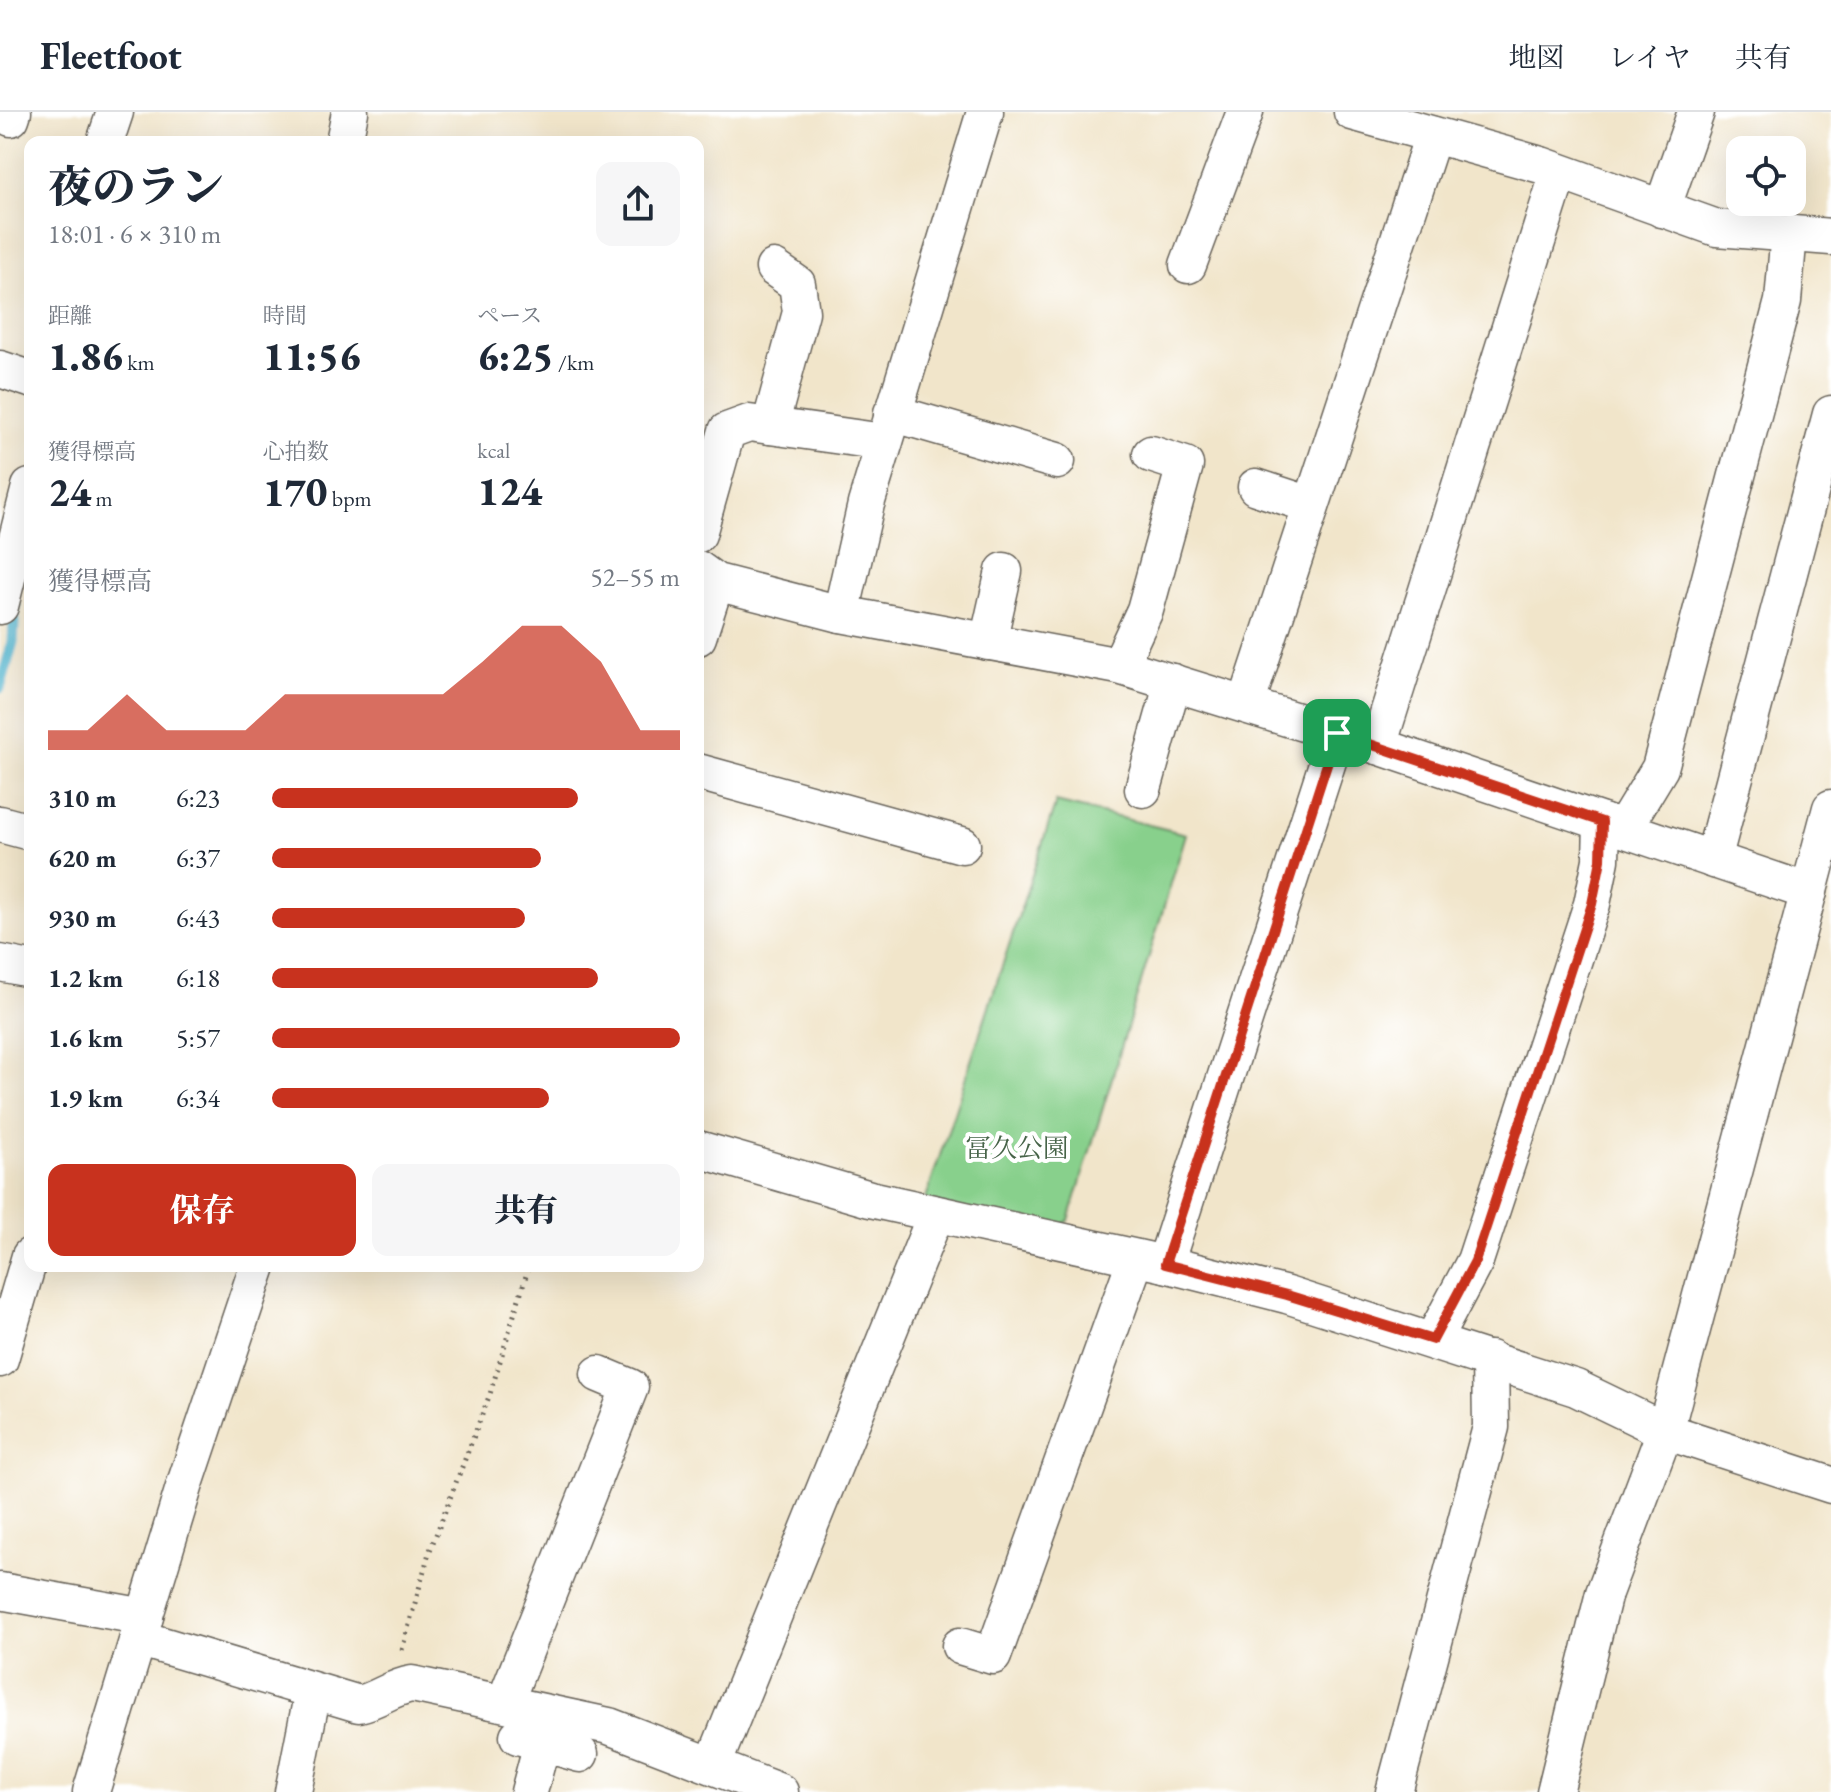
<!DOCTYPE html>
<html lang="ja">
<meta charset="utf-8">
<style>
body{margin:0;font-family:"EB Garamond","Noto Serif JP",serif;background:#f6f6f7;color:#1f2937;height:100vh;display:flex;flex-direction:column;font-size:30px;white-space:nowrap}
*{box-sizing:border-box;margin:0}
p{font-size:26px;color:#747a83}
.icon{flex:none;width:44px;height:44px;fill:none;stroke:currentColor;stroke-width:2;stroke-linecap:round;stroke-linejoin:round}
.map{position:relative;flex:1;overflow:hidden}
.drawer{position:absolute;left:24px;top:24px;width:680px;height:1136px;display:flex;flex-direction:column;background:#fff;border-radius:16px;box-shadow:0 8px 32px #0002}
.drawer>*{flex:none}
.tools{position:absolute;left:1726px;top:24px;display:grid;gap:16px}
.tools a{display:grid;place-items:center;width:80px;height:80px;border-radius:16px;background:#fff;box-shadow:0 8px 32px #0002;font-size:40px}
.pin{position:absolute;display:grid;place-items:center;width:68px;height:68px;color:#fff;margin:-34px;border-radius:16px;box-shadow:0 4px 12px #0006}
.round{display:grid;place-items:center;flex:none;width:84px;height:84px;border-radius:16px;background:#f6f6f7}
.overview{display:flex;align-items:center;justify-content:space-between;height:136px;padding:0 24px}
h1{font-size:44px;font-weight:800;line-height:60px}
.metrics{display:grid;grid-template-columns:repeat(3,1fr);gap:12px;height:136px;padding:8px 24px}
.metrics div{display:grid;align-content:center}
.metrics b{font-size:40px;font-weight:800}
.metrics small{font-size:22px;font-weight:400}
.metrics p{font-size:22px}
.chart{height:224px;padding:16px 24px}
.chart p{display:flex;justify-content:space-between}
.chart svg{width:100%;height:144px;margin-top:8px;fill:#c8321e;opacity:.7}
.action{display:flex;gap:16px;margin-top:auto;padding:16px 24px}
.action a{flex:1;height:92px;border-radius:16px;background:#c8321e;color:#fff;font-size:32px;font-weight:800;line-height:92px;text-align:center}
.action a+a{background:#f6f6f7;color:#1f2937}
ul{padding:0 24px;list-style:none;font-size:26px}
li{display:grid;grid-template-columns:128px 96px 1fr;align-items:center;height:60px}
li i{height:20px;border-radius:10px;background:#c8321e}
header{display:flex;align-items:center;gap:48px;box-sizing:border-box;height:112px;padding:0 40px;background:#fff;border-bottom:2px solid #e0e1e3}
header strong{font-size:38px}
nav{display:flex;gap:44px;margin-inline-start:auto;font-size:28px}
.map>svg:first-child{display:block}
</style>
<header>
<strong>Fleetfoot</strong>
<nav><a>地図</a><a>レイヤ</a><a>共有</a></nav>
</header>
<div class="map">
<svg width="1831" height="1680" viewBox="0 0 1831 1680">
<rect width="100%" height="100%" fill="#fff"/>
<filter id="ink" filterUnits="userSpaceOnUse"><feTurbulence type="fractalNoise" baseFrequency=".0125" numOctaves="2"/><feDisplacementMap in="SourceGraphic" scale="16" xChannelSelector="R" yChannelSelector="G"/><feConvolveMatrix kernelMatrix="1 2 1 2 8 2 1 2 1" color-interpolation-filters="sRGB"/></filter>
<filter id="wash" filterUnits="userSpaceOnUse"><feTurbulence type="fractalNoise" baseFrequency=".006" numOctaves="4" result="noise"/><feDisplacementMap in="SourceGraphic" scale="32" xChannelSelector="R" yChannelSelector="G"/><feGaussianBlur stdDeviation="1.8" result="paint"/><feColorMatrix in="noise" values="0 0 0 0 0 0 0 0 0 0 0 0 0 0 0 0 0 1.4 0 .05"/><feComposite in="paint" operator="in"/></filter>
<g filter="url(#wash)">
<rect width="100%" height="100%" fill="#f1e5ca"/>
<!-- green -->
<path fill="#88d08c" stroke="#527654" stroke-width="2" d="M1056 690 1186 722 1069 1108 1056 1118 925 1089Z"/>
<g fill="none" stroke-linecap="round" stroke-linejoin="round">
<!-- stream -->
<path stroke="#4fb4ce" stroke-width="11" d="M0 576 13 530 15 493"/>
</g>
</g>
<g filter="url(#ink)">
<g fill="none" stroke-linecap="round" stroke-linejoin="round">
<!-- minor casing -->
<g stroke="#676259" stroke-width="39">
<g id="minor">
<path d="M1352 0 1541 53 1717 116 1831 125"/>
<path d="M11 6 13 0"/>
<path d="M105 30 115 0"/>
<path d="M344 30 350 0"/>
<path d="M1662 97 1696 0"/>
<path d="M1188 153 1245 0"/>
<path d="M0 257 30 267"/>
<path d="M892 301 1057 349"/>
<path d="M770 314 801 200 797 172 774 156"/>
<path d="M1256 375 1311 393"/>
<path d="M698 422 727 319 749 311 884 330"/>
<path d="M698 457 716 470 841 502 1119 554 1378 634 1809 780"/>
<path d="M0 494 30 375"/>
<path d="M841 502 866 392 985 0"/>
<path d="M698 525 716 470"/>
<path d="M988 530 1004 459"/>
<path d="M1119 554 1145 498 1185 353 1151 342"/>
<path d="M1246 593 1433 23"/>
<path d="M1378 634 1559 60"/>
<path d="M698 660 962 733"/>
<path d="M1143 677 1173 570"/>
<path d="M0 712 30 720"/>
<path d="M1623 717 1660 656 1783 189 1789 121"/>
<path d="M1713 748 1831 302"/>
<path d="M0 851 30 857"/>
<path d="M698 1037 870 1087 1165 1152 1287 1183 1576 1276 1665 1319 1831 1373"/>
<path d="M1165 1152 1337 621"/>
<path d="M1433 1228 1475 1149 1592 792 1601 748 1602 710"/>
<path d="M0 1247 30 1144"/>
<path d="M0 1479 145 1505"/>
<path d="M138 1526 359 1592C378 1588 392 1575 412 1572L609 1614 780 1680"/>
<path d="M960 1534 993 1544 1136 1146"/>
<path d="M505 1590 630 1275 599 1262"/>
<path d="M518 1624 580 1642"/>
<path d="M713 1653 936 1102"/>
<path d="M91 1680 185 1372 258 1154"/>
<path d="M293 1680 313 1579"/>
<path d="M529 1680 542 1631"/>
<path d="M1394 1680 1491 1315 1490 1247"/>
<path d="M1555 1680 1604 1481 1665 1319 1831 696"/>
</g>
</g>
<!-- path -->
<path stroke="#676259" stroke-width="5" stroke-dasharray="2 6" stroke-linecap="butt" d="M402 1538 429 1441 490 1282 529 1154"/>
<!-- minor -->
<use href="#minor" stroke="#fff" stroke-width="36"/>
</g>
</g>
<g fill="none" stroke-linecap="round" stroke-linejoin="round" filter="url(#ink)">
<!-- route casing -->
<g stroke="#fff" stroke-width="16">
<path id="route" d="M1337 621 1602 710 1601 748 1592 792 1475 1149 1433 1228 1287 1183 1165 1152Z"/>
</g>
<!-- route -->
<use href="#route" stroke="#c8321e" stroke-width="10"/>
</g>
<g text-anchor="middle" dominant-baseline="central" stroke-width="8" stroke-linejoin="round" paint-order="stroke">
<!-- park labels -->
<g font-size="26" fill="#476449" stroke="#fff">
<text x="1017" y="1036">冨久公園</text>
</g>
</g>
</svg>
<div class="tools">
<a><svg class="icon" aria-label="locate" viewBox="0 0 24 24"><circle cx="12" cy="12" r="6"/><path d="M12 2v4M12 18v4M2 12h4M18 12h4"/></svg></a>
</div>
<div class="pin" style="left:1337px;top:621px;background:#1e9e55"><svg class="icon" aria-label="arrive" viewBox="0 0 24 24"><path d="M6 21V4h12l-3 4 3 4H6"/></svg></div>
<section class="drawer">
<div class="overview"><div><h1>夜のラン</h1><p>18:01 · 6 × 310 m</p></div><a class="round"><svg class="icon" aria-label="share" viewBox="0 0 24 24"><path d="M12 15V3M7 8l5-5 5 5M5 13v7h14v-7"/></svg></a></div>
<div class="metrics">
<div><p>距離</p><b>1.86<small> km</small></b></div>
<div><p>時間</p><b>11:56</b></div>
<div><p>ペース</p><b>6:25<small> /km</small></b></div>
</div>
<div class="metrics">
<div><p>獲得標高</p><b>24<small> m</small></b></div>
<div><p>心拍数</p><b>170<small> bpm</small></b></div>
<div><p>kcal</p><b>124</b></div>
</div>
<div class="chart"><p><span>獲得標高</span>52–55 m</p>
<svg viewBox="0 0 160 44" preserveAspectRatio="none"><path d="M0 44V38L10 38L20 27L30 38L40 38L50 38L60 27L70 27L80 27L90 27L100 27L110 17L120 6L130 6L140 17L150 38L160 38V44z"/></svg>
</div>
<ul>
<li><b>310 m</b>6:23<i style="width:75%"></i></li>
<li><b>620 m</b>6:37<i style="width:66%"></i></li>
<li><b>930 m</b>6:43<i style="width:62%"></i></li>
<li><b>1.2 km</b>6:18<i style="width:80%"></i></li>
<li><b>1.6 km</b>5:57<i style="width:100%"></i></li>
<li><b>1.9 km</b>6:34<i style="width:68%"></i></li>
</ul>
<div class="action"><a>保存</a><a>共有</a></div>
</section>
</div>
